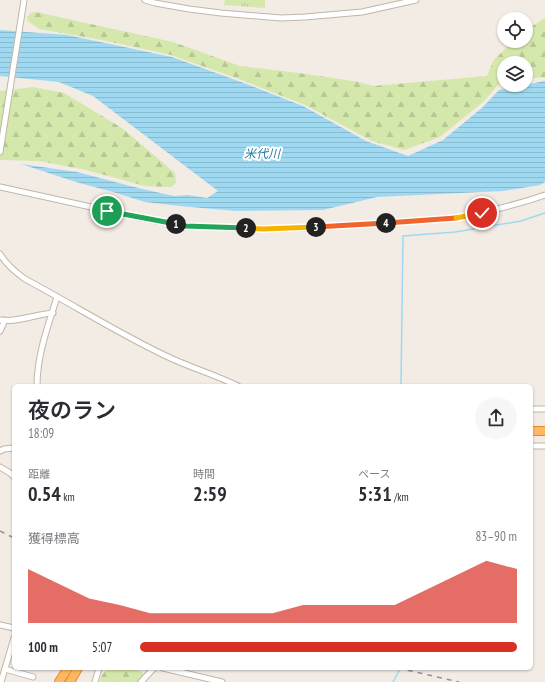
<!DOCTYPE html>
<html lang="ja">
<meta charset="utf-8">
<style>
body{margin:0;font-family:"PT Sans Narrow","Noto Sans JP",sans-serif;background:#f7f7f7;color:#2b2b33;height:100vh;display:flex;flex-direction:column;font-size:15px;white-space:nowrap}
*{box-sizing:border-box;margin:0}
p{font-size:13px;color:#7c7c81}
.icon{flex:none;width:22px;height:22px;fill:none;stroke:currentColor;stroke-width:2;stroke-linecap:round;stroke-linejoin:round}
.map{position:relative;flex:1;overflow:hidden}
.details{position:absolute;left:12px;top:384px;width:521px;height:286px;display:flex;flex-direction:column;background:#fff;border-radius:6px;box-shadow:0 1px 3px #0004}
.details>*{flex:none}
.fabs{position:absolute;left:497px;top:12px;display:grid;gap:8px}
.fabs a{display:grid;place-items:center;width:36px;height:36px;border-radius:50%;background:#fff;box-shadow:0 1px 3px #0004;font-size:20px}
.pin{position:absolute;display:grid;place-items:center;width:34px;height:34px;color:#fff;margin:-17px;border:2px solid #fff;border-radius:50%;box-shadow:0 1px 4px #0007}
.km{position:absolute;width:20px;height:20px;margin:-10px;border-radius:50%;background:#222;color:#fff;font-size:11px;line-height:20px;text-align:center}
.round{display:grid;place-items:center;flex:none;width:42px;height:42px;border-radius:21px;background:#f7f7f7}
.headline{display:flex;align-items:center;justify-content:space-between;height:68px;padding:0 16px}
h1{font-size:22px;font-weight:600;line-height:30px}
.stats{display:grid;grid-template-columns:repeat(3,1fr);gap:6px;height:68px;padding:4px 16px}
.stats div{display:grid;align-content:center}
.stats b{font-size:20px;font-weight:600}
.stats small{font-size:11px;font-weight:400}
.stats p{font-size:11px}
.chart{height:112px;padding:8px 16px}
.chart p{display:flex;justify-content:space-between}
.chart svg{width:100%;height:72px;margin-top:4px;fill:#d93025;opacity:.7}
ul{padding:0 16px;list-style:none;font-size:13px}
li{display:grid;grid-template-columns:64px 48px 1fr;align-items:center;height:30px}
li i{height:10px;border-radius:5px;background:#d93025}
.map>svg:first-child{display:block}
</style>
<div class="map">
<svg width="545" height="682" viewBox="0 0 545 682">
<defs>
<pattern id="grass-tufts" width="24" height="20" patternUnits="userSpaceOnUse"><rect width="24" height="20" fill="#d4e8ac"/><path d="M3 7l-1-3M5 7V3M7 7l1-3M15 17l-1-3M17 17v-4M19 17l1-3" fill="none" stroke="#b7c895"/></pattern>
<pattern id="forest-firs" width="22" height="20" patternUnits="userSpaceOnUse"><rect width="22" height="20" fill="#d4e8ac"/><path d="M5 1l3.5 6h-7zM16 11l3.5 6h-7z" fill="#b7c895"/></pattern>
<pattern id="water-rules" width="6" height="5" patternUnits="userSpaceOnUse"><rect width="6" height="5" fill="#9ed9f1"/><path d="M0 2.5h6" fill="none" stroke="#89bbcf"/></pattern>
</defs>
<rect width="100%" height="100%" fill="#f2ece4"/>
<!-- grass -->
<path fill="url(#grass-tufts)" d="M225 0H265V8L224 5Z"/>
<!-- forest -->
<g fill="url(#forest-firs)">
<path d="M36 12 159 39 173 42 240 66 299 73 359 82 373 86 487 76 493 61 513 41H526V30L545 18V77L526 79V63H504V83L498 85 483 102 440 137 404 150 372 141 305 105 239 79 171 55 102 40 39 29 28 21 27 17 31 13Z"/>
<path d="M33 87 64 93 122 128 175 173 176 183 171 187 145 186 86 170 39 161 0 160V91Z"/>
<path d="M108 668H131L142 672 143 675 138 682H99L102 675Z"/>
</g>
<!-- water -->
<path fill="url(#water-rules)" d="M0 30 67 35 172 57 241 82 303 106 366 141 408 156 443 140 483 107 499 90 545 81V182L540 185 503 191 377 197 323 210 236 211 180 206 145 202 113 192 76 182 21 164 77 172 138 188 174 196 188 195 207 198 218 191 93 96 59 82 0 76Z"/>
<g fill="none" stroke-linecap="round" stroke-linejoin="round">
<!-- stream -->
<g stroke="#9ed9f1" stroke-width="1.5">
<path d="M401 386 403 236 455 232 521 221 545 213"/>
<path d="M393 682 399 671V668"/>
</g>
<!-- minor casing -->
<g stroke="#c1b6aa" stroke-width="7">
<g id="minor">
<path d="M145 0 155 3 189 9 221 13 281 18 305 17 362 12 416 0"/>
<path d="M0 152 24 0"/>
<path d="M0 187 141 218 185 226 263 229 306 228 457 218C487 212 516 205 545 195"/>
<path d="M0 254C6 264 15 272 25 279 72 304 116 332 164 355 188 367 214 374 238 386"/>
<path d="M0 320C16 323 36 314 53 313"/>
<path d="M0 331 5 320"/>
<path d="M37 386C37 355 48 326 57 297"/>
<path d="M531 409H545"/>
<path d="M531 446H545"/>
<path d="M0 451 4 449 14 448"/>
<path d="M0 467 10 473 14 477"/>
<path d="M0 625 14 628"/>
<path d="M163 668 222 682"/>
<path d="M5 669 33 677"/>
<path d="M1 682 14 638"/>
<path d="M95 682 99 668"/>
<path d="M141 682 154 668"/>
</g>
</g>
<!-- highway casing -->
<g stroke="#e08a31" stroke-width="10">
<g id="highway">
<path d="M531 431H545"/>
<path d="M59 682 68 668"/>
<path d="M70 682 78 668"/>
</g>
</g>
<!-- minor -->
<use href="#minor" stroke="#fff" stroke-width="5"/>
<!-- highway -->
<use href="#highway" stroke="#ffb862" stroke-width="8"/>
<!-- rail -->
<g stroke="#949494" stroke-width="1.5" stroke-dasharray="5 5" stroke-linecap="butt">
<path d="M0 531 14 538"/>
<path d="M398 668 459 682"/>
</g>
</g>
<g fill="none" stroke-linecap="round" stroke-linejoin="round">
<!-- split-1 casing -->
<g stroke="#fff" stroke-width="8">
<path id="split-1" d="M107 211 176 224"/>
</g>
<!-- split-2 casing -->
<g stroke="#fff" stroke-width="8">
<path id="split-2" d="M176 224 185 226 246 228"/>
</g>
<!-- split-3 casing -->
<g stroke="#fff" stroke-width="8">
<path id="split-3" d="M246 228 263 229 316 227"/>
</g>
<!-- split-4 casing -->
<g stroke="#fff" stroke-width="8">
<path id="split-4" d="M316 227 386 223"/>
</g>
<!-- split-5 casing -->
<g stroke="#fff" stroke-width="8">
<path id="split-5" d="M386 223 456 218"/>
</g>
<!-- split-6 casing -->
<g stroke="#fff" stroke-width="8">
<path id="split-6" d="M456 218 482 213"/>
</g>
<!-- split-1 -->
<use href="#split-1" stroke="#22a559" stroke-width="5"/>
<!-- split-2 -->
<use href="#split-2" stroke="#22a559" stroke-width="5"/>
<!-- split-3 -->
<use href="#split-3" stroke="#f5b400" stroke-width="5"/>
<!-- split-4 -->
<use href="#split-4" stroke="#f0652b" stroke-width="5"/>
<!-- split-5 -->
<use href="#split-5" stroke="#f0652b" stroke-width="5"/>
<!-- split-6 -->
<use href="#split-6" stroke="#f5b400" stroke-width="5"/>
</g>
<g text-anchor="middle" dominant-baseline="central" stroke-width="4" stroke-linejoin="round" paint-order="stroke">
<!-- water labels -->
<g font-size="12" font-style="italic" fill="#297da2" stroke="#fff">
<text x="262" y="153">米代川</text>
</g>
</g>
</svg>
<div class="fabs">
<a><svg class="icon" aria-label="locate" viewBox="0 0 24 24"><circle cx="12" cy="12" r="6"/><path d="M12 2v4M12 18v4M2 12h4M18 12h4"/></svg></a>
<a><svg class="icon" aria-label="layers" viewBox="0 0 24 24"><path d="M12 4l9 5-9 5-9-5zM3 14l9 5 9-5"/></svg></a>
</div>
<div class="pin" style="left:107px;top:211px;background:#1e9e55"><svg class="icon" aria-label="arrive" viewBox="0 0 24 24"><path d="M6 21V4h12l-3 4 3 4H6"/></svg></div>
<div class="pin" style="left:482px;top:213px;background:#d93025"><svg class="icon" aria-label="check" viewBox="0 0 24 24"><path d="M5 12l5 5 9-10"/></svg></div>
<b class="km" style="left:176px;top:224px">1</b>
<b class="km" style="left:246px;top:228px">2</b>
<b class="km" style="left:316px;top:227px">3</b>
<b class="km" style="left:386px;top:223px">4</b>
<section class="details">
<div class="headline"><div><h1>夜のラン</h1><p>18:09</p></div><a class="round"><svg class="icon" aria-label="share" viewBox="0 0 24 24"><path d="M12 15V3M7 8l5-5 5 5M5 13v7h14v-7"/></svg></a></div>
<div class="stats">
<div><p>距離</p><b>0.54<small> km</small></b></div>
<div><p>時間</p><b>2:59</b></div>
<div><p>ペース</p><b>5:31<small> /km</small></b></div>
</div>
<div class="chart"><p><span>獲得標高</span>83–90 m</p>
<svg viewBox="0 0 160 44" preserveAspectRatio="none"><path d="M0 44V11L10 20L20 29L30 33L40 38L50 38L60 38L70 38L80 38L90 33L100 33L110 33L120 33L130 24L140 15L150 6L160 11V44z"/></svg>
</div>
<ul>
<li><b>100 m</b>5:07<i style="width:100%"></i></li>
</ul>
</section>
</div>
